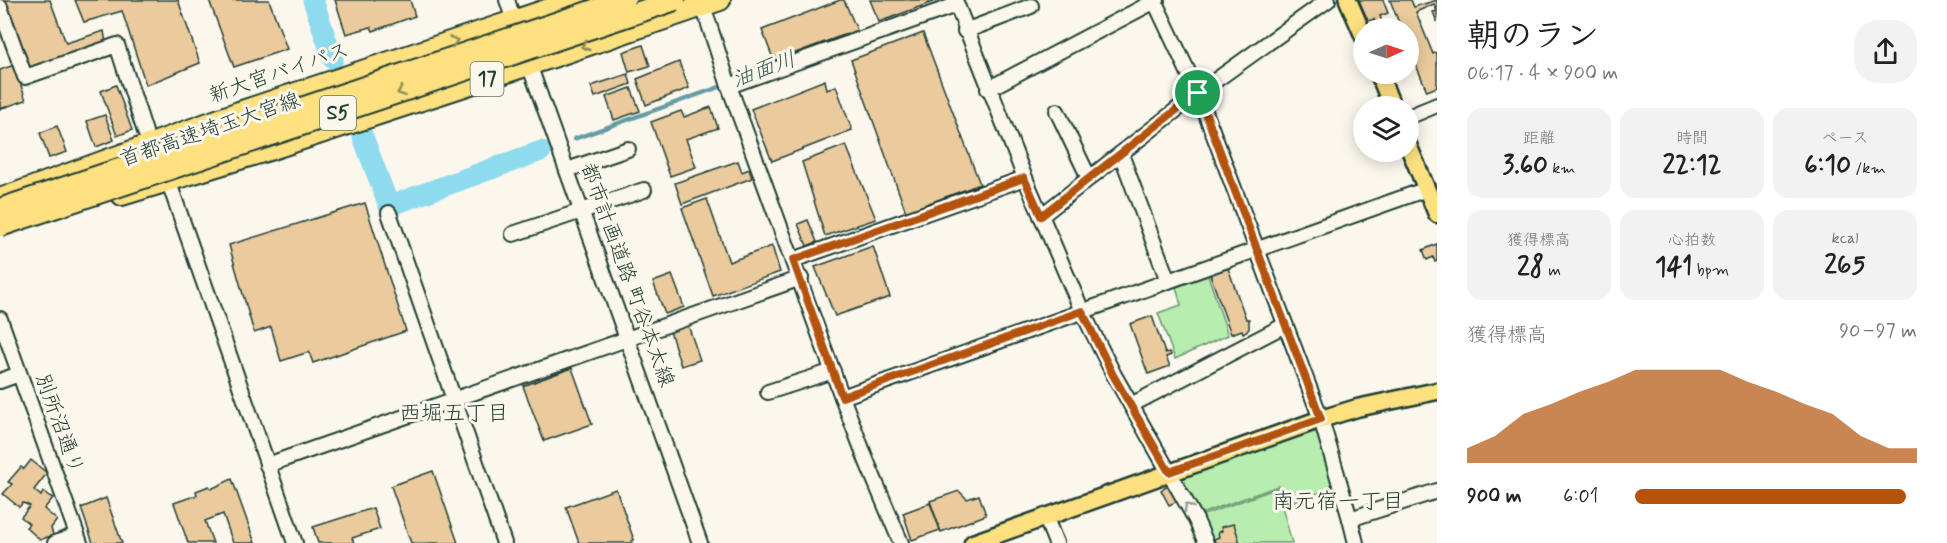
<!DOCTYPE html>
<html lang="ja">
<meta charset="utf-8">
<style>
body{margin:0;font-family:Mynerve,"Klee One",sans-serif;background:#f2f2f2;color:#202124;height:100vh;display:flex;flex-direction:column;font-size:22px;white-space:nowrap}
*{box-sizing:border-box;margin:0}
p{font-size:20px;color:#757577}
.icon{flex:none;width:33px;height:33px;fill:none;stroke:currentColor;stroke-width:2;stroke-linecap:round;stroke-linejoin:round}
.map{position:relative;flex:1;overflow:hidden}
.sheet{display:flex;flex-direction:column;background:#fff;width:510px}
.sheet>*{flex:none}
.needle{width:39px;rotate:87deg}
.controls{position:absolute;left:1353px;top:18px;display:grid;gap:12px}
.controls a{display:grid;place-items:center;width:66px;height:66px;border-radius:50%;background:#fff;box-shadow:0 3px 15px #0003;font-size:30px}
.pin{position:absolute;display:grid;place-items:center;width:51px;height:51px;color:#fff;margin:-26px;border:3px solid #fff;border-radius:50%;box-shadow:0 2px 6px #0007}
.round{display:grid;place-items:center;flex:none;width:63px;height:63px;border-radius:24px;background:#f2f2f2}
.headline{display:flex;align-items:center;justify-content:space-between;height:102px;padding:0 30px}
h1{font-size:33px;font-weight:800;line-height:45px}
.metrics{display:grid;grid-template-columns:repeat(3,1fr);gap:9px;height:102px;padding:6px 30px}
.metrics div{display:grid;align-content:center;border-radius:15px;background:#f2f2f2;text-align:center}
.metrics b{font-size:26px;font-weight:800}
.metrics small{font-size:16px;font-weight:400}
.metrics p{font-size:16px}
.chart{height:168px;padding:12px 30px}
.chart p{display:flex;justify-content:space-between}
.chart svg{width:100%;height:108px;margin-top:6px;fill:#b45309;opacity:.7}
ul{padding:0 30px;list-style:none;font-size:20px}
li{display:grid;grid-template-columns:96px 72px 1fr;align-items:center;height:45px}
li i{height:15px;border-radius:8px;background:#b45309}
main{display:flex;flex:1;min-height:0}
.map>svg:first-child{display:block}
</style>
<main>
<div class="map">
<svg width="1437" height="543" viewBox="0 0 1437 543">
<rect width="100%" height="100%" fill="#fbf7ec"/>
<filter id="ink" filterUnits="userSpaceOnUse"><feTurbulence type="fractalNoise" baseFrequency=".0167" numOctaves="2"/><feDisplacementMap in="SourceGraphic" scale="12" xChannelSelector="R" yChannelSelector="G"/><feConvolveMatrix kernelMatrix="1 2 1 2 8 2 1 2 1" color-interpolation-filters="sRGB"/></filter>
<g filter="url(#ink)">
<!-- green -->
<g fill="#b7edaf" stroke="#6b9572" stroke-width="1.5">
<path d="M1208 275 1228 335 1175 359 1158 313 1181 305 1176 287Z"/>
<path d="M1317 430 1334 488 1284 504 1278 486 1198 515 1178 479Z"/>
<path d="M1277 488 1292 543H1209L1198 517Z"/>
</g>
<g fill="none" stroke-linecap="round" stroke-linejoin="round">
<!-- stream -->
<g stroke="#629ca4" stroke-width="4">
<path d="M574 139 725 85"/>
<path d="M394 205 395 209"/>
</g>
<!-- river -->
<g stroke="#8edbee" stroke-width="21">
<path d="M313 0 333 59"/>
<path d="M363 137 389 206 541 151"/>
</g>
</g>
<!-- building -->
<g fill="#ebcb9e" stroke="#1f3d34" stroke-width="1.5">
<path d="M6 0H50L66 43 104 31 106 43 30 68Z"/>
<path d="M75 0H178L200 63 146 85 122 11 84 22Z"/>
<path d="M209 0H269L287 49 234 67Z"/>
<path d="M335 0H410L415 16 373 31 371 27 346 34Z"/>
<path d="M840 0H844L857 30 774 61 762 30Z"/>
<path d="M870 0H938L879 22Z"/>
<path d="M1359 0H1383L1388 13 1380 16 1382 21 1375 23 1374 19 1368 21Z"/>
<path d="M1390 0H1411L1414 7 1437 0V22L1433 12 1437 11 1434 4 1416 12 1433 54 1437 52V87L1427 91 1408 46V28H1401Z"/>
<path d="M923 33 980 184 906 212 851 60Z"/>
<path d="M643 45 650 66 629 72 623 52Z"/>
<path d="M679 62 689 88 646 105 637 79Z"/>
<path d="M14 65 26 100 0 109V70Z"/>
<path d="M628 74 631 84 595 97 591 86Z"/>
<path d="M825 80 827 90 836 86 852 130 772 161 751 109Z"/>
<path d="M116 85 132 130 117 136 101 91Z"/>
<path d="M631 88 640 111 614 120 606 97Z"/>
<path d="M711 107 718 128 686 139 696 167 670 176 651 122 681 111 684 117Z"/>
<path d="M105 115 114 140 96 147 87 121Z"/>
<path d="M57 126 67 152 49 158 40 133Z"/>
<path d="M846 145 876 219 825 236 802 162Z"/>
<path d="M738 161 742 172 749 169 752 178 682 204 675 183Z"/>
<path d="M707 199 729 262 772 246 780 272 713 296 682 208Z"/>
<path d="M365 203 406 331 313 363 309 352 281 361 271 327 254 333 229 245Z"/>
<path d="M808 220 817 242 807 246 798 224Z"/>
<path d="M1437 244V261L1435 262 1433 257 1427 260 1423 250Z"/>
<path d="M873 246 890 297 835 316 815 267Z"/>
<path d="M1228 268 1246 319H1249V329L1243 333 1242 330 1231 334 1210 274Z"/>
<path d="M672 275 684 307 665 314 653 282Z"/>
<path d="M1152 316 1165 353 1170 352 1171 355 1166 357 1170 366 1148 374 1130 324Z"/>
<path d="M687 322 700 360 681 366 669 328Z"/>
<path d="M572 368 592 424 544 441 523 386Z"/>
<path d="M31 460 47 473 34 490 41 496 43 492 53 498 44 509 57 520 51 528 53 535 40 540 26 527 29 524 21 517 30 506 23 503 19 507 3 494 12 484 8 482 21 467 24 469Z"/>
<path d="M433 471 458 543H411L391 486Z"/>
<path d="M232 479 255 543H233L223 514 205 521 213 543H188L174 503 197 495 196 491 209 486 211 489Z"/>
<path d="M1170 485 1178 501 1169 505 1161 490Z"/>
<path d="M616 489 634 540 631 541 632 543H579L566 507Z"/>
<path d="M959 491 967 499 979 495 986 515 941 532 930 501Z"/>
<path d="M106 498 122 543H93L81 508Z"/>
<path d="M930 503 940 530 912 540 903 513Z"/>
<path d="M373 508 380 529 352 538 354 543H318L313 527Z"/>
<path d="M1234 524 1240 543H1215L1214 539 1219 537 1218 532 1222 531 1221 527Z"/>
</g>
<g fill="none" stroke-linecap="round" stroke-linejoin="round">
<!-- minor casing -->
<g stroke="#1f3d34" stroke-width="18">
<g id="minor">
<path d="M507 0 516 27"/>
<path d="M955 0 1025 178 1082 311 1114 375 1196 520 1206 543"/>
<path d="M1154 0 1198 93 1321 419 1350 519 1356 543"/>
<path d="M703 6 729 86 842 397 867 462 901 543"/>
<path d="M0 7 25 77 117 45 145 132"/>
<path d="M965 31 1031 6"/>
<path d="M526 56 700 543"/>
<path d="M729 86 956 5"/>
<path d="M988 89 1157 0"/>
<path d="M1057 111 1089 178"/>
<path d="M1408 117 1437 105"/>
<path d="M1121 154 1168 281"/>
<path d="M567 170 628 149"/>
<path d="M168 180 295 543"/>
<path d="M389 213 504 543"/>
<path d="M1041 216 1198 93 1328 0"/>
<path d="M513 234 644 190"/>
<path d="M793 260 1025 178"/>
<path d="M0 319 80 543"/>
<path d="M0 381 19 374"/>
<path d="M768 392 833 371"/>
<path d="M842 397 1427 189"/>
<path d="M1131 405 1285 325"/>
<path d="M267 465 801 278"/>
<path d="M1045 516 1056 543"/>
<path d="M1350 519 1437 491"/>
<path d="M55 543 77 535"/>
</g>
</g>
<!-- major casing -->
<g stroke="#1f3d34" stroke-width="21">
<g id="major">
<path d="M1348 0 1364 37"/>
<path d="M1379 74 1392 106"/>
<path d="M1408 145 1437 214"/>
<path d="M973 543 1321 419 1357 408 1437 391"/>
</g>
</g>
<!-- highway casing -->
<g stroke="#1f3d34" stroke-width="24">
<g id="highway">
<path d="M122 195 269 150 556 56 720 0"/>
<path d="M0 199 239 112 576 0"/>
</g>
</g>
<!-- minor -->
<use href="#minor" stroke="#fbf7ec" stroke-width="14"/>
<!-- major -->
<use href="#major" stroke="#fde080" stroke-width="16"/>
<!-- highway -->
<use href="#highway" stroke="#fde080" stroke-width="20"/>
<!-- highway-bridge casing -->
<g stroke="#1f3d34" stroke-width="24" stroke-linecap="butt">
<g id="highway-bridge">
<path d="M0 209 624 0"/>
<path d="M0 226 675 0"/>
</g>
</g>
<!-- highway-bridge -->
<use href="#highway-bridge" stroke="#fde080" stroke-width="20"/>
</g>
<!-- one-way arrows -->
<defs><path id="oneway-chevron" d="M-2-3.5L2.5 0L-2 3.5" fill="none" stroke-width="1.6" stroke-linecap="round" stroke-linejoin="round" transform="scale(1.5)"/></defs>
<g stroke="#8e8e5a">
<use href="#oneway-chevron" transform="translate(454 41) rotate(-18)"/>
<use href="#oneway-chevron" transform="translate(585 46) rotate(161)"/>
<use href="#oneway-chevron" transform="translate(401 92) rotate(161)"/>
</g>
<use stroke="#8d9a90" href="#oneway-chevron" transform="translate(1188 507) rotate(-119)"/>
</g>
<g fill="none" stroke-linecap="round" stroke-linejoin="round" filter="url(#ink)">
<!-- route casing -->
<g stroke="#fff" stroke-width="12">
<path id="route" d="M1198 93 1321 419 1169 472 1113 375 1082 311 842 397 793 260 1024 178 1041 216Z"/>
</g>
<!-- route -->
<use href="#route" stroke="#b45309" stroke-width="8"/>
</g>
<g text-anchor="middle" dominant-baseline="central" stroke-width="6" stroke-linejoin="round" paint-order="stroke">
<!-- shield labels -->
<g fill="#fbf7ec" stroke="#61756b" stroke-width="1.5">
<rect x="470.5" y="62" width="33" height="34" rx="4.5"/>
<rect x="320" y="96" width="36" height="34" rx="4.5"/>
</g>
<g font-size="20" font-weight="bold" fill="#1f3d34">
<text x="487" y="79">17</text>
<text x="338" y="113">S5</text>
</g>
<!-- street labels -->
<g font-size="21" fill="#1f3d34" stroke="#fbf7ec">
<text transform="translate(279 73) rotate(-19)">新大宮バイパス</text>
<text transform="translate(210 130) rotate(-19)">首都高速埼玉大宮線</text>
<text transform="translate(627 275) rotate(70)">都市計画道路 町谷本太線</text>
<text transform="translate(59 424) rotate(70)">別所沼通り</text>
</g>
<!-- water labels -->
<g font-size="22" font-style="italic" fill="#355d59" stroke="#fbf7ec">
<text transform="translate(764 70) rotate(-20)">油面川</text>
</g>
<!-- neighbourhood labels -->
<g font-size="22" fill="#1f3d34" stroke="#fbf7ec">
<text x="454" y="414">西堀五丁目</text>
<text x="1338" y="502">南元宿一丁目</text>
</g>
</g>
</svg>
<div class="controls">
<a><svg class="needle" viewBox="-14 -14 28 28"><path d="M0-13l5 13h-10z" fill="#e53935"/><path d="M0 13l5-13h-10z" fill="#757577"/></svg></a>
<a><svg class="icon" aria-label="layers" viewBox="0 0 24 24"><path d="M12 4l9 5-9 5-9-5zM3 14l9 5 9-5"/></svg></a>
</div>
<div class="pin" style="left:1198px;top:93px;background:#1e9e55"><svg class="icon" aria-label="arrive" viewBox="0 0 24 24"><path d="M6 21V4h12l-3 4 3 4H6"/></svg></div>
</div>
<section class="sheet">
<div class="headline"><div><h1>朝のラン</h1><p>06:17 · 4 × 900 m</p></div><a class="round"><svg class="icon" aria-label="share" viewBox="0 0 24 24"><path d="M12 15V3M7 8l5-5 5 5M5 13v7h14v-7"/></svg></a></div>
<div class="metrics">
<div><p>距離</p><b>3.60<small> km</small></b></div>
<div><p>時間</p><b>22:12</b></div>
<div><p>ペース</p><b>6:10<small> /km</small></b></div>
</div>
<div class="metrics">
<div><p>獲得標高</p><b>28<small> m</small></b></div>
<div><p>心拍数</p><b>141<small> bpm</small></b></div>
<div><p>kcal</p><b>265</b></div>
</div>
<div class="chart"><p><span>獲得標高</span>90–97 m</p>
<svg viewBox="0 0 160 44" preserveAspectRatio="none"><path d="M0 44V38L10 33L20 24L30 20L40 15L50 11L60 6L70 6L80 6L90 6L100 11L110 15L120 20L130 24L140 33L150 38L160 38V44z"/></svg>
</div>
<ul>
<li><b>900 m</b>6:01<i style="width:96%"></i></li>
</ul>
</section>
</main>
